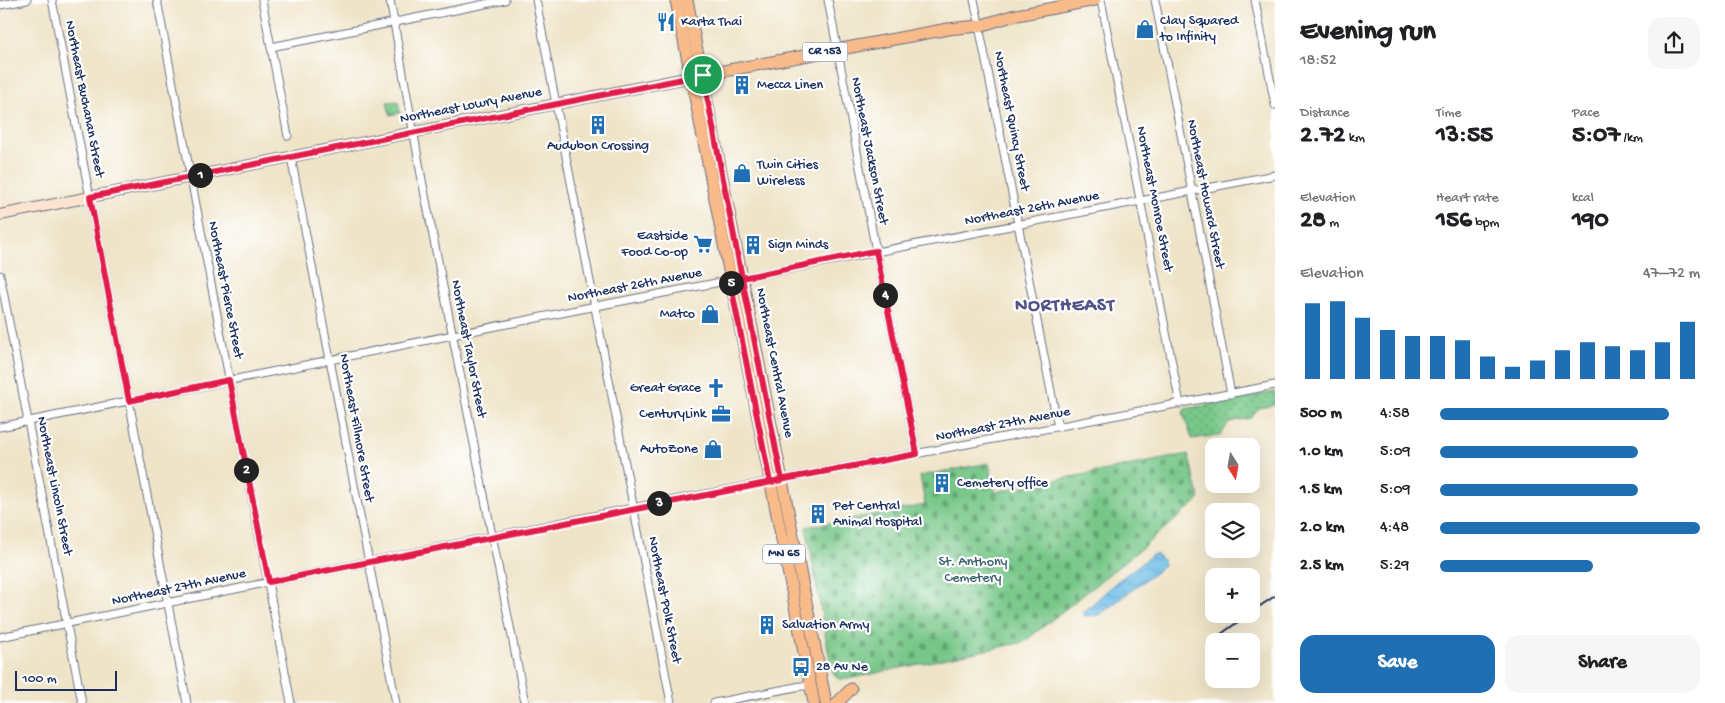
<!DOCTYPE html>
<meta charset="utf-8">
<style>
body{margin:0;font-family:"Gochi Hand",sans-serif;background:#f6f6f6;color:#202124;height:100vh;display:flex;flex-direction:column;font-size:19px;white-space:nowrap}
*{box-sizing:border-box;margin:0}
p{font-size:16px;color:#757577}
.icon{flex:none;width:28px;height:28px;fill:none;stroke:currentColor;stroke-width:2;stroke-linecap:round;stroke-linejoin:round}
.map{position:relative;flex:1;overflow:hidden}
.drawer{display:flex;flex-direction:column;background:#fff;width:450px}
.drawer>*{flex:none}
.needle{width:32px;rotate:169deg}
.controls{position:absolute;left:1205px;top:438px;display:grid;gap:10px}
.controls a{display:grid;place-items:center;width:55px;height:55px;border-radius:10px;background:#fff;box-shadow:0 5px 20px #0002;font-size:25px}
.scale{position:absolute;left:15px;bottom:12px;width:102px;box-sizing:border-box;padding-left:5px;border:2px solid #1b2f5e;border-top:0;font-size:14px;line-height:18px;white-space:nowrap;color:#1b2f5e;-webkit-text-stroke:4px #fff;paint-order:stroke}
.pin{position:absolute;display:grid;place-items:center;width:42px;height:42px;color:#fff;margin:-21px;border:2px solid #fff;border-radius:50%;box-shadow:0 1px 5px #0007}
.km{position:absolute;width:25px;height:25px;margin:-12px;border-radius:50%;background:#222;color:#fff;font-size:14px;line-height:25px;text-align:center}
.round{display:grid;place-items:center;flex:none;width:52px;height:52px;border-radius:15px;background:#f6f6f6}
.headline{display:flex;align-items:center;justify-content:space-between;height:85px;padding:0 25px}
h1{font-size:28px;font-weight:700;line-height:38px}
.stats{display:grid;grid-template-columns:repeat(3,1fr);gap:8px;height:85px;padding:5px 25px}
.stats div{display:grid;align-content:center}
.stats b{font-size:25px;font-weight:700}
.stats small{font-size:14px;font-weight:400}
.stats p{font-size:14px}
.chart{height:140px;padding:10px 25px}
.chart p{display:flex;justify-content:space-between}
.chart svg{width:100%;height:90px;margin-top:5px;stroke:#1f6fb2;stroke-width:6}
.cta{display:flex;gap:10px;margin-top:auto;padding:10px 25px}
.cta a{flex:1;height:58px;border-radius:15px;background:#1f6fb2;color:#fff;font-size:20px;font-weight:700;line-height:58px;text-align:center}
.cta a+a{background:#f6f6f6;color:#202124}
ul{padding:0 25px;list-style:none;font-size:16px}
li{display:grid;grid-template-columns:80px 60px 1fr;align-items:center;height:38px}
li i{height:12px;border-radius:6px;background:#1f6fb2}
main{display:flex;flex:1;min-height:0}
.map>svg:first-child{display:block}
</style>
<main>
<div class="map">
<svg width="1275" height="703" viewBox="0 0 1275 703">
<defs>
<pattern id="cemetery-stones" width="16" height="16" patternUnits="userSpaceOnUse" patternTransform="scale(1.25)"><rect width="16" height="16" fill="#77c788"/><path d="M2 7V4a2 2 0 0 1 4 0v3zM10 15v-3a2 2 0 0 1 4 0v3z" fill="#61a272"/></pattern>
<pattern id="park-dots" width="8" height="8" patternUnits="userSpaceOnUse" patternTransform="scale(1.25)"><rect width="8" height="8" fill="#77c788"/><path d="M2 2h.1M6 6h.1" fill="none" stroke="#61a272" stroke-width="1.8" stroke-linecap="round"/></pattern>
<pattern id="water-waves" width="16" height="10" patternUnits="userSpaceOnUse" patternTransform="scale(1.25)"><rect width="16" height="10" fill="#6cbde8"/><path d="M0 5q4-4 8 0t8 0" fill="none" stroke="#589abf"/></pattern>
</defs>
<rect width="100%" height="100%" fill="#fff"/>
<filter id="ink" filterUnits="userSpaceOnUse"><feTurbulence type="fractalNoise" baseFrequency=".02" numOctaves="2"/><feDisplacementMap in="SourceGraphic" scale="10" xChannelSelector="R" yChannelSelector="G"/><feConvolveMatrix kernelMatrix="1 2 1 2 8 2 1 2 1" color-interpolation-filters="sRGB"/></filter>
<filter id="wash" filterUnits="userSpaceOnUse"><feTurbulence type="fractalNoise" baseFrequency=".0096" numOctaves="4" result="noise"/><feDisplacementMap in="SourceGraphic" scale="20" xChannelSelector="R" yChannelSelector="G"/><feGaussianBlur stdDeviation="1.12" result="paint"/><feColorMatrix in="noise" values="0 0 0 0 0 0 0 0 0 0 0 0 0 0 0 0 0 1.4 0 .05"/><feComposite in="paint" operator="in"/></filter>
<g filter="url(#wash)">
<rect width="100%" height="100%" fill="#efe4c8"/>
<!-- grass -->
<path fill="#77c788" stroke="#497b73" d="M398 101 400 113 390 115 387 102Z"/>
<!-- cemetery -->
<path fill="url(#cemetery-stones)" stroke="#497b73" d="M1188 454 1200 499 1143 547 1024 642 848 679H838L832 672 806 527 925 505 920 476 989 463 995 492Z"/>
<!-- park -->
<path fill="url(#park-dots)" stroke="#497b73" d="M1275 392V405L1259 408 1251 418 1229 422 1221 435 1192 439 1183 413 1185 409Z"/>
<!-- water -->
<path fill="url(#water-waves)" stroke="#4476a3" d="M1156 554 1163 560 1164 565 1156 572 1099 615 1084 616V612L1115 583 1152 555Z"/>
</g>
<g filter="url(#ink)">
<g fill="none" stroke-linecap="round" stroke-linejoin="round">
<!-- minor casing -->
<g stroke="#656e83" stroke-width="9">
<g id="minor">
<path d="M52 0 187 703"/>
<path d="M157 0 291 703"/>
<path d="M262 0 288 136"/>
<path d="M390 0 422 180 525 703"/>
<path d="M536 0 671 703"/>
<path d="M828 0 876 251 917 454"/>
<path d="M974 0 978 18"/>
<path d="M1101 0 1180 404"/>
<path d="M1155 0 1231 394"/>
<path d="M1255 0 1275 105"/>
<path d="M0 5 27 0"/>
<path d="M979 26 1058 427"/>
<path d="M271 47 505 0"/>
<path d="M291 157 396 703"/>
<path d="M0 275 82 703"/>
<path d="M0 427 586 308 1275 175"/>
<path d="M0 637 633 508 1275 385"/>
<path d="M714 703 801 686H810"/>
</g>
</g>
<!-- secondary casing -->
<g stroke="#656e83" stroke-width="12">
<path id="secondary" d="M0 215 691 77"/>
</g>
<!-- primary casing -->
<g stroke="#656e83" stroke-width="13">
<g id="primary">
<path d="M676 0 814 703"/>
<path d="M687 0 826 703"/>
<path d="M697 76 948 29 979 26 1012 16 1095 0"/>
<path d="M837 703 851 689"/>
</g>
</g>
<!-- minor -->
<use href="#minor" stroke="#fff" stroke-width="7"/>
<!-- secondary -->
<use href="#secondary" stroke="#fde4d1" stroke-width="10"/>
<!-- primary -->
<use href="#primary" stroke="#fabb8b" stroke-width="11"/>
<!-- rail -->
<g stroke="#1b2f5e" stroke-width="2">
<path d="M1251 612 1275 596"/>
<path d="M1207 644 1249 614"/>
</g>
</g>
</g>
<g fill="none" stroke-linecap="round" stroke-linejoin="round" filter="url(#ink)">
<!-- route casing -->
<g stroke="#fff" stroke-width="10">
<path id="route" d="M703 75 90 197 129 401 229 380 269 582 782 480 742 278 869 252 876 251 917 454 790 478 770 482 730 280 742 278 703 75"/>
</g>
<!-- route -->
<use href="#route" stroke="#e11d48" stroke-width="6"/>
</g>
<!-- icons -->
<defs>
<g id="restaurant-bare" transform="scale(1.5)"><path d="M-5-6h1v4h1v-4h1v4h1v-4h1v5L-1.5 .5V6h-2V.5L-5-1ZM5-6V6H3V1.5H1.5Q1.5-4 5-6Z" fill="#1f6fb2" stroke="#fff" stroke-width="2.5" paint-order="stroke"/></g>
<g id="shop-bare" transform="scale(1.5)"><path d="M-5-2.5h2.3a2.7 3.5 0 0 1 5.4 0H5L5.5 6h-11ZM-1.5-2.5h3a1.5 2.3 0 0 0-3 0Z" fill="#1f6fb2" stroke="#fff" stroke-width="2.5" paint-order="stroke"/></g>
<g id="building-bare" transform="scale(1.5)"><path d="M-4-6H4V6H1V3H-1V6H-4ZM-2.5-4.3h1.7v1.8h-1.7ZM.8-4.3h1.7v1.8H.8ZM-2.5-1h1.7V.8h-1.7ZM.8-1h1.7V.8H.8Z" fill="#1f6fb2" stroke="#fff" stroke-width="2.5" paint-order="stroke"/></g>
<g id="supermarket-bare" transform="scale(1.5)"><path d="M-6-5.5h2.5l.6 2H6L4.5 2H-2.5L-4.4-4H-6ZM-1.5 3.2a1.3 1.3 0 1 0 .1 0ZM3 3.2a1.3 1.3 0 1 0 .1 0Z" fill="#1f6fb2" stroke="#fff" stroke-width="2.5" paint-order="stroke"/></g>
<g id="church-bare" transform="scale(1.5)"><path d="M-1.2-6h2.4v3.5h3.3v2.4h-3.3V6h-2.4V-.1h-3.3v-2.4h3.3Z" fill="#1f6fb2" stroke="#fff" stroke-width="2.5" paint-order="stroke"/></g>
<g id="office-bare" transform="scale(1.5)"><path d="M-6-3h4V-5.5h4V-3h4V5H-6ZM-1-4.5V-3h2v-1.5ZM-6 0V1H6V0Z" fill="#1f6fb2" stroke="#fff" stroke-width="2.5" paint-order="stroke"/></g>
<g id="bus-bare" transform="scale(1.5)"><path d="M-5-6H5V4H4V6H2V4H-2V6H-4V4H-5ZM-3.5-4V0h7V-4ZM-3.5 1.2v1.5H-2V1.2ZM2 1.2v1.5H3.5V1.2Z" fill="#1f6fb2" stroke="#fff" stroke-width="2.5" paint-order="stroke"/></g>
</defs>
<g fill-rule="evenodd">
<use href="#restaurant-bare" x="666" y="22"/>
<use href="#shop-bare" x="1145" y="29"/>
<use href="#building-bare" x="742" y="85"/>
<use href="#building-bare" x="598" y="125"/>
<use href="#shop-bare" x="742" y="173"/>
<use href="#supermarket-bare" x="703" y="244"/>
<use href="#building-bare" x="753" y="245"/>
<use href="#shop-bare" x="710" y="314"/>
<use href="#church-bare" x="716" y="388"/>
<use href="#office-bare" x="721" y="414"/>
<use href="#shop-bare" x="713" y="449"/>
<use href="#building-bare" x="942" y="483"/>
<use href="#building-bare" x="818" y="514"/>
<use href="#building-bare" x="767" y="625"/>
<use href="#bus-bare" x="801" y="667"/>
</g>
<g text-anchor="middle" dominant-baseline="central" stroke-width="4.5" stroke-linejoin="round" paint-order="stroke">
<!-- shield labels -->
<g fill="#fff" stroke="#5f6d8e" stroke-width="1">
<rect x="802.5" y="42.5" width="45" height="19" rx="4"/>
<rect x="763" y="544.5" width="42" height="19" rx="4"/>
</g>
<g font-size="12" font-weight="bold" fill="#1b2f5e">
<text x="825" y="52">CR 153</text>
<text x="784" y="554">MN 65</text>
</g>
<!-- poi labels -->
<g font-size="14" fill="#1b2f5e" stroke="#fff" text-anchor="start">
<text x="1160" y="21">Clay Squared<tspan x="1160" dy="16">to Infinity</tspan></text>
<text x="681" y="22">Karta Thai</text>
<text x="757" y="85">Mecca Linen</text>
<text x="598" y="146" text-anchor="middle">Audubon Crossing</text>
<text x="757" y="165">Twin Cities<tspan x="757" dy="16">Wireless</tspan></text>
<text x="688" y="236" text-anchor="end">Eastside<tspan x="688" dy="16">Food Co-op</tspan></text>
<text x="768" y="245">Sign Minds</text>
<text x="695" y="314" text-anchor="end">Matco</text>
<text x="701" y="388" text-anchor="end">Great Grace</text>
<text x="706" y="414" text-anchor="end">CenturyLink</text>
<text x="698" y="449" text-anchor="end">AutoZone</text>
<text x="957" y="483">Cemetery office</text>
<text x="833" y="506">Pet Central<tspan x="833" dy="16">Animal Hospital</tspan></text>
<text x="782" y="625">Salvation Army</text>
<text x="816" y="667">28 Av Ne</text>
</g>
<!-- street labels -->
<g font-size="14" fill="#1b2f5e" stroke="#fff">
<text transform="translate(84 99) rotate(79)">Northeast Buchanan Street</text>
<text transform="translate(471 106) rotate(-11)">Northeast Lowry Avenue</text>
<text transform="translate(1011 121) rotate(79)">Northeast Quincy Street</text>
<text transform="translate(869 151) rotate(79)">Northeast Jackson Street</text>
<text transform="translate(1205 194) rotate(79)">Northeast Howard Street</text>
<text transform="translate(1154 199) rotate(79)">Northeast Monroe Street</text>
<text transform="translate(1032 209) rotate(-11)">Northeast 26th Avenue</text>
<text transform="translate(635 286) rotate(-11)">Northeast 26th Avenue</text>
<text transform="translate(225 290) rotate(79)">Northeast Pierce Street</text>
<text transform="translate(468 349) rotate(79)">Northeast Taylor Street</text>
<text transform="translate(774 363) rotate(79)">Northeast Central Avenue</text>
<text transform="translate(1003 425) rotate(-11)">Northeast 27th Avenue</text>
<text transform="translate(356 428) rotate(80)">Northeast Fillmore Street</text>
<text transform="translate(54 486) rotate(79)">Northeast Lincoln Street</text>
<text transform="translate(179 588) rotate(-12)">Northeast 27th Avenue</text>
<text transform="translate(664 600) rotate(79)">Northeast Polk Street</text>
</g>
<!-- park labels -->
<g font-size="14" fill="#3b646d" stroke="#fff">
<text x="973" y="562">St. Anthony<tspan x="973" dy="16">Cemetery</tspan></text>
</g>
<!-- district labels -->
<g font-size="19" font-weight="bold" letter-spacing="1" fill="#525387" stroke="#fff">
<text x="1065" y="306">NORTHEAST</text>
</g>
</g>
</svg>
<div class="controls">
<a><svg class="needle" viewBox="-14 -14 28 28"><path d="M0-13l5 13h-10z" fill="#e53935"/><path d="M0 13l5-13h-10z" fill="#757577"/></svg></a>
<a><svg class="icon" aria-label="layers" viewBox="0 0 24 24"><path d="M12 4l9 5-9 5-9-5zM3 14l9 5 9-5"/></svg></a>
<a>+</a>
<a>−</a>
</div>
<div class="scale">100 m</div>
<div class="pin" style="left:703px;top:75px;background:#1e9e55"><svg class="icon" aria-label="arrive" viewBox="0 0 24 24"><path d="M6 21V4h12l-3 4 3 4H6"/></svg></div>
<b class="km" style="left:200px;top:175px">1</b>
<b class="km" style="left:246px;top:470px">2</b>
<b class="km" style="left:659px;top:503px">3</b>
<b class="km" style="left:885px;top:295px">4</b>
<b class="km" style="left:731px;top:283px">5</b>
</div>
<section class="drawer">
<div class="headline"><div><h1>Evening run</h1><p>18:52</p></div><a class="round"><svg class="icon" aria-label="share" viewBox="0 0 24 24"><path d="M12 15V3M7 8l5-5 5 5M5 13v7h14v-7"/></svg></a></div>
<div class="stats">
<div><p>Distance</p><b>2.72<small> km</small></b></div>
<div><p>Time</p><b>13:55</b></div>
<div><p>Pace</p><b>5:07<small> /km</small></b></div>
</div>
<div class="stats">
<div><p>Elevation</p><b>28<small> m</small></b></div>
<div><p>Heart rate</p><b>156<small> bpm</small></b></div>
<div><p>kcal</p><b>190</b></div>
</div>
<div class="chart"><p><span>Elevation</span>47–72 m</p>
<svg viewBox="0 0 160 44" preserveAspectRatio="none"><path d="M5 44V7M15 44V6M25 44V14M35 44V20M45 44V23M55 44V23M65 44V25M75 44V33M85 44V38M95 44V35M105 44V30M115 44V26M125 44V28M135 44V30M145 44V26M155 44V16"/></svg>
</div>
<ul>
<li><b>500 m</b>4:58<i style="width:88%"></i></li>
<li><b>1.0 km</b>5:09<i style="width:76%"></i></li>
<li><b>1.5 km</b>5:09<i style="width:76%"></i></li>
<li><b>2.0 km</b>4:48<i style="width:100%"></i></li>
<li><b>2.5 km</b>5:29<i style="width:59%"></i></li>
</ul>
<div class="cta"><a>Save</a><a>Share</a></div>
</section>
</main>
